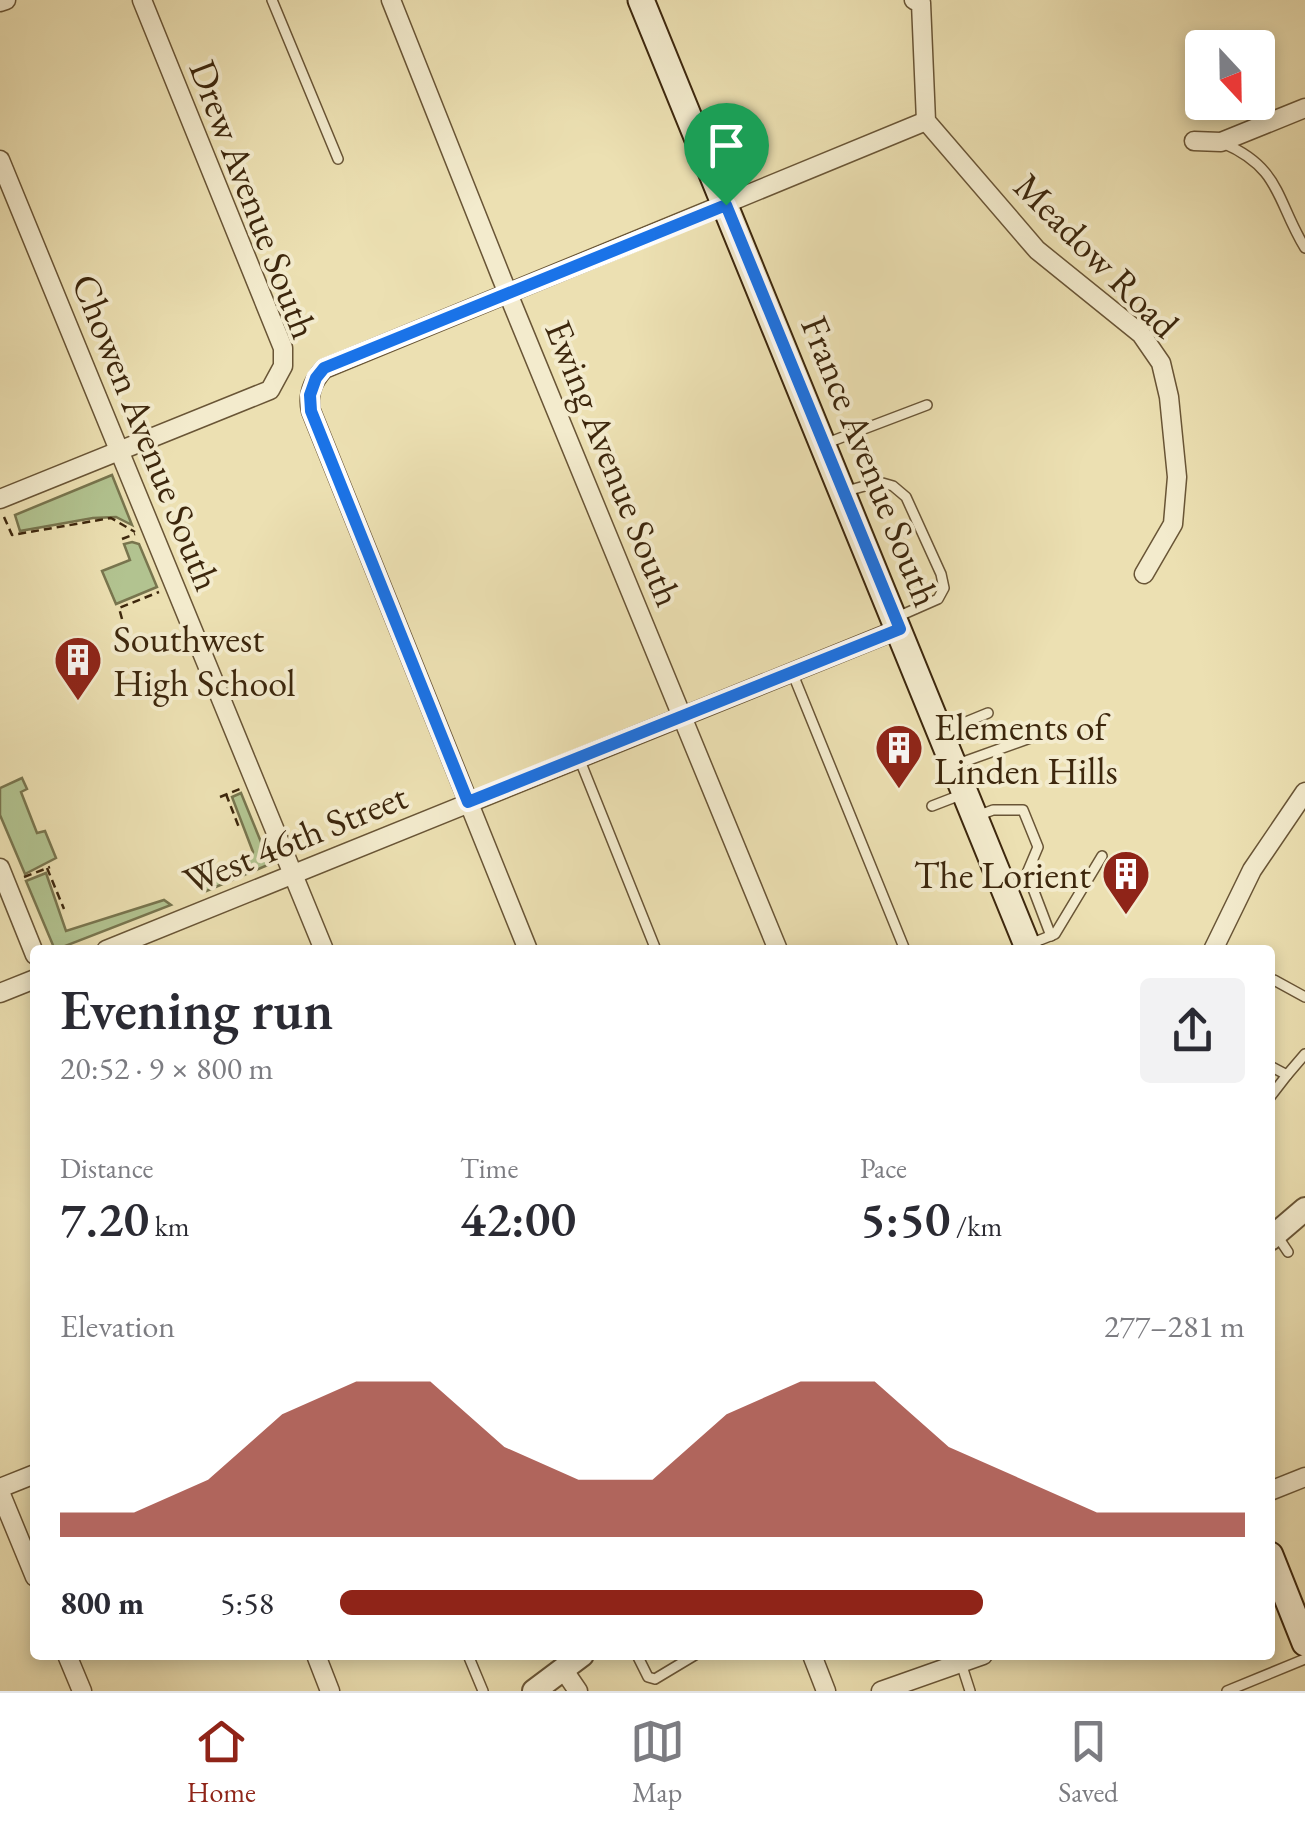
<!DOCTYPE html>
<meta charset="utf-8">
<style>
body{margin:0;font-family:"EB Garamond",serif;background:#f2f2f3;color:#2b2b33;height:100vh;display:flex;flex-direction:column;font-size:38px;white-space:nowrap}
*{box-sizing:border-box;margin:0}
p{font-size:32px;color:#7c7c81}
.icon{flex:none;width:55px;height:55px;fill:none;stroke:currentColor;stroke-width:2;stroke-linecap:round;stroke-linejoin:round}
.map{position:relative;flex:1;overflow:hidden}
.side{position:absolute;left:30px;top:945px;width:1245px;height:715px;display:flex;flex-direction:column;background:#fff;border-radius:10px;box-shadow:0 5px 15px #0003}
.side>*{flex:none}
.needle{width:65px;rotate:158deg}
.tools{position:absolute;left:1185px;top:30px;display:grid;gap:20px}
.tools a{display:grid;place-items:center;width:90px;height:90px;border-radius:10px;background:#fff;box-shadow:0 5px 15px #0003;font-size:50px}
.pin{position:absolute;display:grid;place-items:center;width:85px;height:85px;color:#fff;margin:-102px -42px;border-radius:50% 50% 50% 0;rotate:-45deg;box-shadow:0 0 10px #0007}
.pin .icon{rotate:45deg}
.round{display:grid;place-items:center;flex:none;width:105px;height:105px;border-radius:10px;background:#f2f2f3}
.headline{display:flex;align-items:center;justify-content:space-between;height:170px;padding:0 30px}
h1{font-size:55px;font-weight:600;line-height:75px}
.stats{display:grid;grid-template-columns:repeat(3,1fr);gap:15px;height:170px;padding:10px 30px}
.stats div{display:grid;align-content:center}
.stats b{font-size:50px;font-weight:600}
.stats small{font-size:28px;font-weight:400}
.stats p{font-size:28px}
.chart{height:280px;padding:20px 30px}
.chart p{display:flex;justify-content:space-between}
.chart svg{width:100%;height:180px;margin-top:10px;fill:#8f2418;opacity:.7}
ul{padding:0 30px;list-style:none;font-size:32px}
li{display:grid;grid-template-columns:160px 120px 1fr;align-items:center;height:75px}
li i{height:25px;border-radius:12px;background:#8f2418}
.tab-bar{display:flex;justify-content:space-around;align-items:center;height:140px;border-top:2px solid #e1e1e2;background:#fff;font-size:28px;color:#7c7c81}
.tab-bar a{display:grid;justify-items:center;gap:5px}
.tab-bar .active{color:#8f2418}
.map>svg:first-child{display:block}
</style>
<div class="map">
<svg width="1305" height="1691" viewBox="0 0 1305 1691">
<rect width="100%" height="100%" fill="#ece0b2"/>
<filter id="stains"><feTurbulence type="fractalNoise" baseFrequency=".002" numOctaves="4"/><feColorMatrix values="0 0 0 0 .2 0 0 0 0 .09 0 0 0 0 .02 0 0 0 .5 -.17"/></filter>
<radialGradient id="worn" r=".72"><stop offset=".6" stop-color="#630" stop-opacity="0"/><stop offset="1" stop-color="#630" stop-opacity=".3"/></radialGradient>
<!-- green -->
<g fill="#b2c390" stroke="#78754e" stroke-width="2.5">
<path d="M112 475 132 525 116 517 93 518 20 531 15 515Z"/>
<path d="M132 542 139 544 157 587 116 604 102 571 130 560 124 544Z"/>
<path d="M22 778 27 789 21 792 37 833 45 831 56 858 25 874 0 815V788Z"/>
<path d="M241 793 270 864 204 892 202 885 245 867 253 852 232 797Z"/>
<path d="M46 873 66 931 164 900 171 905 55 950 26 881Z"/>
</g>
<g fill="none" stroke-linecap="round" stroke-linejoin="round">
<!-- service casing -->
<g stroke="#695536" stroke-width="12">
<g id="service">
<path d="M272 0 338 159"/>
<path d="M1223 143C1281 168 1276 200 1305 248"/>
<path d="M827 443 927 405"/>
<path d="M843 492 879 482 893 486 906 497 941 574 944 588 938 599 897 617"/>
<path d="M792 672 905 950"/>
<path d="M944 731 988 713"/>
<path d="M579 758 656 950"/>
<path d="M955 765 1033 737"/>
<path d="M932 806 963 794"/>
<path d="M977 816 993 810H1023L1038 847 1027 873 1051 936"/>
<path d="M1030 944 1055 934 1102 856"/>
<path d="M1274 980 1305 997"/>
<path d="M1270 1066 1287 1075 1305 1054"/>
<path d="M1270 1097 1287 1075"/>
<path d="M1276 1234 1288 1252"/>
<path d="M468 1655 483 1691"/>
<path d="M637 1655 648 1677 655 1679 695 1655"/>
<path d="M961 1663 970 1691"/>
<path d="M1227 1691 1305 1659"/>
</g>
</g>
<!-- minor casing -->
<g stroke="#695536" stroke-width="21">
<g id="minor">
<path d="M391 0 502 279 778 950"/>
<path d="M914 0 921 3 926 121 1037 250 1141 334 1161 363 1169 397 1177 477 1173 524 1144 574"/>
<path d="M0 2 6 0"/>
<path d="M1194 141 1221 142 1305 108"/>
<path d="M0 160 324 950"/>
<path d="M0 499 270 390 283 366V348L142 0"/>
<path d="M0 868 35 955"/>
<path d="M106 950 899 629"/>
<path d="M528 950 311 411C307 394 313 381 324 369L926 121"/>
<path d="M1213 950 1252 870 1305 792"/>
<path d="M0 993 35 979"/>
<path d="M0 1488 35 1474"/>
<path d="M1270 1491 1305 1477"/>
<path d="M0 1492 35 1577"/>
<path d="M67 1655 82 1691"/>
<path d="M316 1655 330 1691"/>
<path d="M812 1655 826 1691"/>
<path d="M563 1669 578 1691"/>
<path d="M881 1691 983 1655"/>
</g>
</g>
<!-- tertiary casing -->
<g stroke="#695536" stroke-width="26">
<g id="tertiary">
<path d="M1270 1239 1305 1209"/>
<path d="M534 1691 582 1655"/>
</g>
</g>
<!-- secondary casing -->
<g stroke="#3d270d" stroke-width="29">
<g id="secondary">
<path d="M641 0 1029 950"/>
<path d="M1270 1555 1305 1643"/>
</g>
</g>
<!-- path -->
<g stroke="#3d270d" stroke-width="2.5" stroke-dasharray="8 5" stroke-linecap="butt">
<path d="M4 517 12 535 111 518 135 532"/>
<path d="M122 539 135 534"/>
<path d="M122 619 119 608 159 592"/>
<path d="M226 794 240 830"/>
<path d="M220 797 240 789"/>
<path d="M47 868 64 909"/>
<path d="M24 877 50 867"/>
</g>
<!-- service -->
<use href="#service" stroke="#f3ebcd" stroke-width="9"/>
<!-- minor -->
<use href="#minor" stroke="#f3ebcd" stroke-width="18"/>
<!-- tertiary -->
<use href="#tertiary" stroke="#f3ebcd" stroke-width="22"/>
<!-- secondary -->
<use href="#secondary" stroke="#f3ebcd" stroke-width="25"/>
</g>
<g fill="none" stroke-linecap="round" stroke-linejoin="round">
<!-- route casing -->
<g stroke="#fff" stroke-width="20">
<path id="route" d="M726 205 900 629 468 802 311 411 310 395 316 378 324 368Z"/>
</g>
<!-- route -->
<use href="#route" stroke="#1a73e8" stroke-width="12"/>
</g>
<!-- icons -->
<defs>
<g id="building-pin" transform="scale(2.5)"><path d="M0 17L-7.5 6A9.5 9.5 0 1 1 7.5 6Z" fill="#8f2418" stroke="#f3ebcd"/><path d="M-4-6H4V6H1V3H-1V6H-4ZM-2.5-4.3h1.7v1.8h-1.7ZM.8-4.3h1.7v1.8H.8ZM-2.5-1h1.7V.8h-1.7ZM.8-1h1.7V.8H.8Z" fill="#fff"/></g>
</defs>
<g fill-rule="evenodd">
<use href="#building-pin" x="78" y="660"/>
<use href="#building-pin" x="899" y="748"/>
<use href="#building-pin" x="1126" y="874"/>
</g>
<g text-anchor="middle" dominant-baseline="central" stroke-width="8" stroke-linejoin="round" paint-order="stroke">
<!-- street labels -->
<g font-size="38" fill="#3d270d" stroke="#f3ebcd">
<text transform="translate(254 199) rotate(69)">Drew Avenue South</text>
<text transform="translate(1097 255) rotate(45)">Meadow Road</text>
<text transform="translate(147 432) rotate(68)">Chowen Avenue South</text>
<text transform="translate(871 461) rotate(68)">France Avenue South</text>
<text transform="translate(614 463) rotate(68)">Ewing Avenue South</text>
<text transform="translate(295 838) rotate(-22)">West 46th Street</text>
</g>
<!-- poi labels -->
<g font-size="38" fill="#3d270d" stroke="#f3ebcd" text-anchor="start">
<text x="113" y="638">Southwest<tspan x="113" dy="44">High School</tspan></text>
<text x="934" y="726">Elements of<tspan x="934" dy="44">Linden Hills</tspan></text>
<text x="1091" y="874" text-anchor="end">The Lorient</text>
</g>
</g>
<rect width="100%" height="100%" filter="url(#stains)"/>
<rect width="100%" height="100%" fill="url(#worn)"/>
</svg>
<div class="tools">
<a><svg class="needle" viewBox="-14 -14 28 28"><path d="M0-13l5 13h-10z" fill="#e53935"/><path d="M0 13l5-13h-10z" fill="#7c7c81"/></svg></a>
</div>
<div class="pin" style="left:726px;top:205px;background:#1e9e55"><svg class="icon" aria-label="arrive" viewBox="0 0 24 24"><path d="M6 21V4h12l-3 4 3 4H6"/></svg></div>
<section class="side">
<div class="headline"><div><h1>Evening run</h1><p>20:52 · 9 × 800 m</p></div><a class="round"><svg class="icon" aria-label="share" viewBox="0 0 24 24"><path d="M12 15V3M7 8l5-5 5 5M5 13v7h14v-7"/></svg></a></div>
<div class="stats">
<div><p>Distance</p><b>7.20<small> km</small></b></div>
<div><p>Time</p><b>42:00</b></div>
<div><p>Pace</p><b>5:50<small> /km</small></b></div>
</div>
<div class="chart"><p><span>Elevation</span>277–281 m</p>
<svg viewBox="0 0 160 44" preserveAspectRatio="none"><path d="M0 44V38L10 38L20 30L30 14L40 6L50 6L60 22L70 30L80 30L90 14L100 6L110 6L120 22L130 30L140 38L150 38L160 38V44z"/></svg>
</div>
<ul>
<li><b>800 m</b>5:58<i style="width:71%"></i></li>
</ul>
</section>
</div>
<nav class="tab-bar">
<a class="active"><svg class="icon" aria-label="home" viewBox="0 0 24 24"><path d="M3 11l9-7 9 7M6 9v11h12V9"/></svg>Home</a>
<a><svg class="icon" aria-label="map" viewBox="0 0 24 24"><path d="M3 6l6-2 6 2 6-2v14l-6 2-6-2-6 2zM9 4v14M15 6v14"/></svg>Map</a>
<a><svg class="icon" aria-label="saved" viewBox="0 0 24 24"><path d="M7 4h10v16l-5-4-5 4z"/></svg>Saved</a>
</nav>
